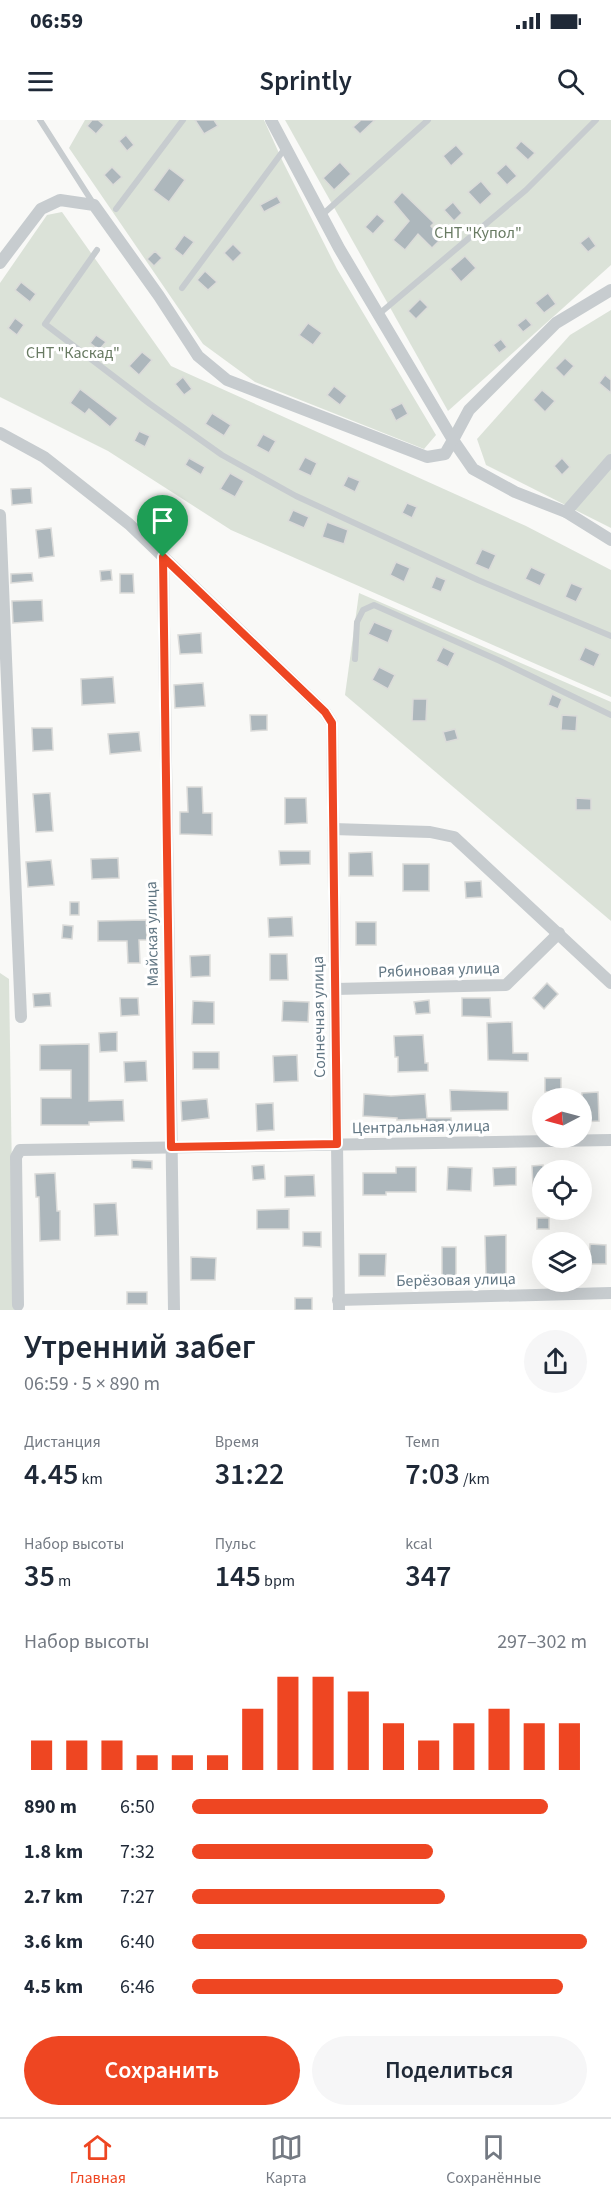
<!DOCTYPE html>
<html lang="ru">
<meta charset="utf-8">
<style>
body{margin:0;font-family:"Source Sans 3",sans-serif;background:#f6f6f7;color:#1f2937;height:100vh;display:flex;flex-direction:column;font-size:22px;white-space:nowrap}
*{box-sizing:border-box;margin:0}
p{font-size:20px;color:#747a83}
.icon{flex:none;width:33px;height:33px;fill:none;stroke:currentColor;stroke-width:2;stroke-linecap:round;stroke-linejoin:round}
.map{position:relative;height:1190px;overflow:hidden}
.details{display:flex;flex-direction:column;background:#fff;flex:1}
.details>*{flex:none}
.needle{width:39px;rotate:264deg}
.fabs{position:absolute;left:532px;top:968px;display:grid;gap:12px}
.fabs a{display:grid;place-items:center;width:60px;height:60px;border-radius:50%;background:#fff;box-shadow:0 6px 24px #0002;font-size:30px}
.pin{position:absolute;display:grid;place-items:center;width:51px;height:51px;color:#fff;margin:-62px -26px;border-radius:50% 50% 50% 0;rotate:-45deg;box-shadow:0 0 6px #0007}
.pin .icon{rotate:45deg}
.round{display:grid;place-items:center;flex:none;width:63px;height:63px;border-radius:32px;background:#f6f6f7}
.headline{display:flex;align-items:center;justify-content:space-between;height:102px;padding:0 24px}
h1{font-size:33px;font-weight:600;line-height:45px}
.metrics{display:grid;grid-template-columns:repeat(3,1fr);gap:9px;height:102px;padding:6px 24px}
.metrics div{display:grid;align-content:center}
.metrics b{font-size:30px;font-weight:600}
.metrics small{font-size:16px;font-weight:400}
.metrics p{font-size:16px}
.chart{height:168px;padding:12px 24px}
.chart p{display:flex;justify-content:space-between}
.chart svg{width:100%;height:108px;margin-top:6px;stroke:#ee4622;stroke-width:6}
.cta{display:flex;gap:12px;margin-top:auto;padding:12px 24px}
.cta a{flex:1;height:69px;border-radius:36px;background:#ee4622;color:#fff;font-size:24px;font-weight:600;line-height:69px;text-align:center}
.cta a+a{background:#f6f6f7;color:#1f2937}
ul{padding:0 24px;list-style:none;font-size:20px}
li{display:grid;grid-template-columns:96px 72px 1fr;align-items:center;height:45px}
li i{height:15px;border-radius:8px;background:#ee4622}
.status{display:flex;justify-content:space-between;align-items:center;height:42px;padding:0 30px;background:#fff;direction:ltr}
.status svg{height:16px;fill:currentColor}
header{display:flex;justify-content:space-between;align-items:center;height:78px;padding:0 24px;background:#fff;font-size:27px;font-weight:600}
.tabs{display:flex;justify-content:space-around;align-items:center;height:84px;border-top:2px solid #e0e1e3;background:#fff;font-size:16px;color:#747a83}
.tabs a{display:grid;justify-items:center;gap:3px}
.tabs .current{color:#ee4622}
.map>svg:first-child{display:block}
</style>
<div class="status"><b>06:59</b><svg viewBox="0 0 49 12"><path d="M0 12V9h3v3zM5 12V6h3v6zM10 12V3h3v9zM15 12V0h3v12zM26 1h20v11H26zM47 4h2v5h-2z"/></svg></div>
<header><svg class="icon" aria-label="menu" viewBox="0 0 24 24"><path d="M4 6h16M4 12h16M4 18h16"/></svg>Sprintly<svg class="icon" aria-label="search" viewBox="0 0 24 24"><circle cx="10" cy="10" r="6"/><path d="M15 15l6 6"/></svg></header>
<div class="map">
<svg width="611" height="1190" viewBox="0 0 611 1190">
<rect width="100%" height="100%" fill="#f9f9f7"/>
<!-- green -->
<g fill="#dbe2d8">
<path d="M85 0H264L283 42 337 149 436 315 424 329 255 262 203 224 69 28Z"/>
<path d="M285 0H611V145L448 291Z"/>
<path d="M62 92 171 246 526 406 611 450V577L231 410 108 331 0 277V163L47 95Z"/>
<path d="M611 190V408L486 345 477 319 570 215Z"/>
<path d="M359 473 611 582V801L345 575Z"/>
<path d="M0 853 9 859 14 1190H0Z"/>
</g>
<!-- building -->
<g fill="#adb7bc" stroke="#dbdbd9" stroke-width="1.5">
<path d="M92 0H98L104 5 96 14 87 6Z"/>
<path d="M195 0H214L218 6 204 14Z"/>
<path d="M361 0H375L360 14 353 7Z"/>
<path d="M126 15 134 25 127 31 119 21Z"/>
<path d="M521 21 535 33 528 40 515 28Z"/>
<path d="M456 25 464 34 451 46 443 36Z"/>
<path d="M340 42 351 54 334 70 323 58Z"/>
<path d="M506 44 517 56 507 65 496 53Z"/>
<path d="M112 47 122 57 113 65 104 55Z"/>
<path d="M169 48 185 60 169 82 153 70Z"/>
<path d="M481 61 492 74 480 85 468 72Z"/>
<path d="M402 72 434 103 431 106 442 118 432 128 418 114 405 130 393 120 409 101 393 82Z"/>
<path d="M277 76 281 83 264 92 260 85Z"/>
<path d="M453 82 462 93 454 101 444 90Z"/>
<path d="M377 94 385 101 373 114 365 107Z"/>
<path d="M184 115 194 122 183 136 174 129Z"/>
<path d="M589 116 596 126 588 132 580 123Z"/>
<path d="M233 124 242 133 233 142 224 133Z"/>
<path d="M155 131 162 138 154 146 147 139Z"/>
<path d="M465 136 476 148 461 162 450 149Z"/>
<path d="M205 151 217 162 208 170 197 160Z"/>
<path d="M21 162 36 174 30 182 15 170Z"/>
<path d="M548 173 556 184 544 193 535 183Z"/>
<path d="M420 179 428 187 416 199 408 191Z"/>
<path d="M15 198 24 205 17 215 8 208Z"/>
<path d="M526 198 532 205 523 212 517 205Z"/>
<path d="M308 203 322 213 313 225 299 215Z"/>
<path d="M96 215 106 222 99 230 90 223Z"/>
<path d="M501 219 507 227 499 233 493 225Z"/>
<path d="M142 232 152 240 139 255 129 246Z"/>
<path d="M565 238 574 246 564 257 555 248Z"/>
<path d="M605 255 611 260V273L599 263Z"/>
<path d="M183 257 192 269 184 275 175 264Z"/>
<path d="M334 266 347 276 340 285 327 275Z"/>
<path d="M80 269 118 298 110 307 89 289 85 294 70 283Z"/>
<path d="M542 270 555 281 545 292 533 280Z"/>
<path d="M402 283 408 294 396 301 390 289Z"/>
<path d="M212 293 231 305 224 316 205 304Z"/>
<path d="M139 311 150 316 145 327 134 321Z"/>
<path d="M263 314 276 321 269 333 256 326Z"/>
<path d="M305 337 317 343 311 356 298 350Z"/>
<path d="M189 338 205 347 201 355 185 345Z"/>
<path d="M562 338 570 347 562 355 554 346Z"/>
<path d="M230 353 244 361 235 377 220 369Z"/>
<path d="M348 356 360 361 355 372 343 366Z"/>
<path d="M31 368 32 383 12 385 11 369Z"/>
<path d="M407 383 417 387 412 398 402 393Z"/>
<path d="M293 390 309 397 304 408 288 401Z"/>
<path d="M327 402 348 410 344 424 322 417Z"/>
<path d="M51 408 54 436 39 438 36 410Z"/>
<path d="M482 429 496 435 489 450 475 444Z"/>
<path d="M396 442 410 448 404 462 390 455Z"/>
<path d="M531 447 546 454 540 466 525 459Z"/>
<path d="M111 450 112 460 101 461 100 451Z"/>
<path d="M32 453 33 461 11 463V454Z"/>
<path d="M120 454H133L134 473H120Z"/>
<path d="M436 456 446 460 441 472 431 468Z"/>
<path d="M571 463 583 468 576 482 565 477Z"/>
<path d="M42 480 43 501 13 503 12 481Z"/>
<path d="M374 502 393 510 388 523 368 514Z"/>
<path d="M201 513 202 533 180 534 178 515Z"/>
<path d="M443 527 455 533 448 547 436 541Z"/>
<path d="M585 527 600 534 594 547 579 540Z"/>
<path d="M379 547 395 555 388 569 372 560Z"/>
<path d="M113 557 115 583 82 585 81 559Z"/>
<path d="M203 563 205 586 175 588 174 565Z"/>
<path d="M552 574 562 579 558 589 548 585Z"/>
<path d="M413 579H427L426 601H412Z"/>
<path d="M250 595H267V610L251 611Z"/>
<path d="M562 595 577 596 576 611 561 610Z"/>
<path d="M32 608H52L53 630 33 631Z"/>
<path d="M455 609 458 619 446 622 443 612Z"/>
<path d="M139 612 141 631 110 634 108 614Z"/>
<path d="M187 667H202L203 693H212V715L180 714V692H188Z"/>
<path d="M50 673 53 711 36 712 33 674Z"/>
<path d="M285 678H306L307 703 285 704Z"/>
<path d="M576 678 591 679V690H576Z"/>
<path d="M279 731H310V744L280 745Z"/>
<path d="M372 732 373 756H349V733Z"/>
<path d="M118 738 119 758 92 759 91 739Z"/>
<path d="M51 740 54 765 28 767 26 742Z"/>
<rect x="403" y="744" width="26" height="27"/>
<path d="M481 761 482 777 466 778 465 762Z"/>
<rect x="70" y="782" width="9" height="13"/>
<path d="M292 797 293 816 269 817 268 798Z"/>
<path d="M146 800 147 820H139L140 843H128L127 821H98V801Z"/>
<rect x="356" y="802" width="20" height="23"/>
<path d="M63 805 73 806 72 819 62 818Z"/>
<path d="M270 834H287L288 860H270Z"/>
<path d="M210 835V856L191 857 190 836Z"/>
<path d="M547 863 558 874 544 889 533 878Z"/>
<path d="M50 873 51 886 34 887 33 874Z"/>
<path d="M120 878H138L139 895 121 896Z"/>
<path d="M462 878H490L491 897 462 896Z"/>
<path d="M429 880 430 893 416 894 414 882Z"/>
<path d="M193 881 214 882V904H192Z"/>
<path d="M283 881 309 882 308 902 282 901Z"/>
<path d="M512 902 513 933H528V941L488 940 487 903Z"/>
<path d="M117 912V931L100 932 99 913Z"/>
<path d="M423 915 425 943H428V951L398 952V937H395L394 916Z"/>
<path d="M89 924V981L123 980 124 1001 89 1002V1005H41V978H71V950H40V925Z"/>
<rect x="193" y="932" width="26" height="17"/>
<path d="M297 935 298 961 274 962 273 936Z"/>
<path d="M146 941 147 961 125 962 124 942Z"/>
<path d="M545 958H561V971L545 972Z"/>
<path d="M450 970 508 972V990L451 991Z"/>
<path d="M598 972 599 1001 582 1002V973Z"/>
<path d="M364 974 391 976 425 974 427 998H451L452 1011H438V1009H425V999L397 1000V998L363 996Z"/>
<path d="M207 979 209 998 182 1001 181 981Z"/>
<path d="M273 983 274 1010 257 1011 256 984Z"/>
<path d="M132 1040 152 1041V1049L132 1048Z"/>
<path d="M264 1045 265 1059 253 1060 252 1046Z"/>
<path d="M543 1045V1066H533L532 1046Z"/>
<path d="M396 1047H416V1072H386V1075H363V1053H396Z"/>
<path d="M448 1047 472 1048 471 1071 447 1070Z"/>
<path d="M516 1047V1065L494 1066 493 1048Z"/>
<path d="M55 1053 57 1091H60V1120L40 1121 39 1077H36L35 1054Z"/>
<path d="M314 1055 315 1076 285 1077V1056Z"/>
<path d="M116 1083 118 1115 95 1116 94 1084Z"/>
<path d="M289 1089V1109H257V1090Z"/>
<rect x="537" y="1098" width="12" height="11"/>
<path d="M303 1112H321V1127L303 1126Z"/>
<path d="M506 1115V1157H486L485 1116Z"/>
<path d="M590 1124 606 1125V1144H589Z"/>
<rect x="442" y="1127" width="14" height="39"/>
<path d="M359 1134H386L385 1156H359Z"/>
<path d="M191 1137 216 1138 215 1160H191Z"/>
<rect x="127" y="1172" width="20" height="12"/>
<rect x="295" y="1178" width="17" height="12"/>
</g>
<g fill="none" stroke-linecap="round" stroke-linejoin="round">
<!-- service -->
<g stroke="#c7cccf" stroke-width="6">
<path d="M40 0 93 83"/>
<path d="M116 89 183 0"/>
<path d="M322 95 428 0"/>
<path d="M97 130 45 204 150 284 222 335 296 376 478 460 611 516"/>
<path d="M182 168 286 27"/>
<path d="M379 194 526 70 596 0"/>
<path d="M355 539 357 502 363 490 374 485 500 541 611 595"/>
</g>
<!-- minor -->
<g stroke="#c7cccf" stroke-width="12">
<path d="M271 0 339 128 453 320"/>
<path d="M0 143 41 89 60 80 94 85 159 176 198 236 227 260 427 337 445 334 453 320 473 349 515 372 566 392 611 420"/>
<path d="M0 313 44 337 129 404 325 592 332 603 339 1190"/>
<path d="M453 320 469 290 556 203 611 170"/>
<path d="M566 392 611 340"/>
<path d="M0 395 21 897"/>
<path d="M163 437 174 1190"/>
<path d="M333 709 430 712 454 717 611 863"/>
<path d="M335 869 506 865 559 813"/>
<path d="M338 1180 611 1173"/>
<path d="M18 1185 16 1037 20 1030 611 1020"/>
</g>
</g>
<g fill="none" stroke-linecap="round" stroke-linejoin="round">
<!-- route casing -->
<g stroke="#fff" stroke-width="12">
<path id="route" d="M163 437 325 592 332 603 337 1024 171 1027Z"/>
</g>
<!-- route -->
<use href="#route" stroke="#ee4622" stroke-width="8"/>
</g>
<g text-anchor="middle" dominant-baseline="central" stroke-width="6" stroke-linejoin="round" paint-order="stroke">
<!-- park labels -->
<g font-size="16" fill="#687a62" stroke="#fff">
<text x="478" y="113">СНТ "Купол"</text>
<text x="73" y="233">СНТ "Каскад"</text>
</g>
<!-- street labels -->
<g font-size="16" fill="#627784" stroke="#fff">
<text transform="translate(152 814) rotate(-91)">Майская улица</text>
<text transform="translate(439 850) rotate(-2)">Рябиновая улица</text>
<text transform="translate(319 897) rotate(-91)">Солнечная улица</text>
<text transform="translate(421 1007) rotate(-1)">Центральная улица</text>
<text transform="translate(456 1160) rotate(-1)">Берёзовая улица</text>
</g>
</g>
</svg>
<div class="fabs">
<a><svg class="needle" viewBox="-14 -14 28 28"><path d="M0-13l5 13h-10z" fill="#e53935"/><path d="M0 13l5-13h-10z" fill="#747a83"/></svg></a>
<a><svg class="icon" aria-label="locate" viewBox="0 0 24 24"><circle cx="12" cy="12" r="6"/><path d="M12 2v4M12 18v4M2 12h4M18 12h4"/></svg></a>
<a><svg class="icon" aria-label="layers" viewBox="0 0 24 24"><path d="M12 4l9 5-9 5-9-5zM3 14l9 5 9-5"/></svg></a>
</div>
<div class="pin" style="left:163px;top:437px;background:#1e9e55"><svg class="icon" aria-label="arrive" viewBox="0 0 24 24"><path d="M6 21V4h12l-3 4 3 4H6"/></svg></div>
</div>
<section class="details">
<div class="headline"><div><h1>Утренний забег</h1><p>06:59 · 5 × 890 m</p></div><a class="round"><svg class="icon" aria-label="share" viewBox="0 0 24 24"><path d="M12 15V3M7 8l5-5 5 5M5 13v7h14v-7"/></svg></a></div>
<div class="metrics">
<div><p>Дистанция</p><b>4.45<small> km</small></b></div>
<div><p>Время</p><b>31:22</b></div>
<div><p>Темп</p><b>7:03<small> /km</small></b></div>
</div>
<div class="metrics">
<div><p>Набор высоты</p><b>35<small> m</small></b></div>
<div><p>Пульс</p><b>145<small> bpm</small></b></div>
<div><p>kcal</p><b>347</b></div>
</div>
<div class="chart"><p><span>Набор высоты</span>297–302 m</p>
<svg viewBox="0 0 160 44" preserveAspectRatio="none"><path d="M5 44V32M15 44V32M25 44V32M35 44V38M45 44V38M55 44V38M65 44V19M75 44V6M85 44V6M95 44V12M105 44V25M115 44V32M125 44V25M135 44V19M145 44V25M155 44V25"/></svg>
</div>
<ul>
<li><b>890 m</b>6:50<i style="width:90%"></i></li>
<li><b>1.8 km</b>7:32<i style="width:61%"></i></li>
<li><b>2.7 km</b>7:27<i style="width:64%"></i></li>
<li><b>3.6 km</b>6:40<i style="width:100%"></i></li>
<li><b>4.5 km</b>6:46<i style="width:94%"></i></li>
</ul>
<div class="cta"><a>Сохранить</a><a>Поделиться</a></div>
</section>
<nav class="tabs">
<a class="current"><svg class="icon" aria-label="home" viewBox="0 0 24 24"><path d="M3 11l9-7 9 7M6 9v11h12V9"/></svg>Главная</a>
<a><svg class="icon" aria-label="map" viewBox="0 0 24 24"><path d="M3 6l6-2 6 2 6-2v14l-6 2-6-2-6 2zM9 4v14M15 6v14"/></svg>Карта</a>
<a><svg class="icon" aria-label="saved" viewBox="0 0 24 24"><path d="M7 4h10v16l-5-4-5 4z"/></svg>Сохранённые</a>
</nav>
